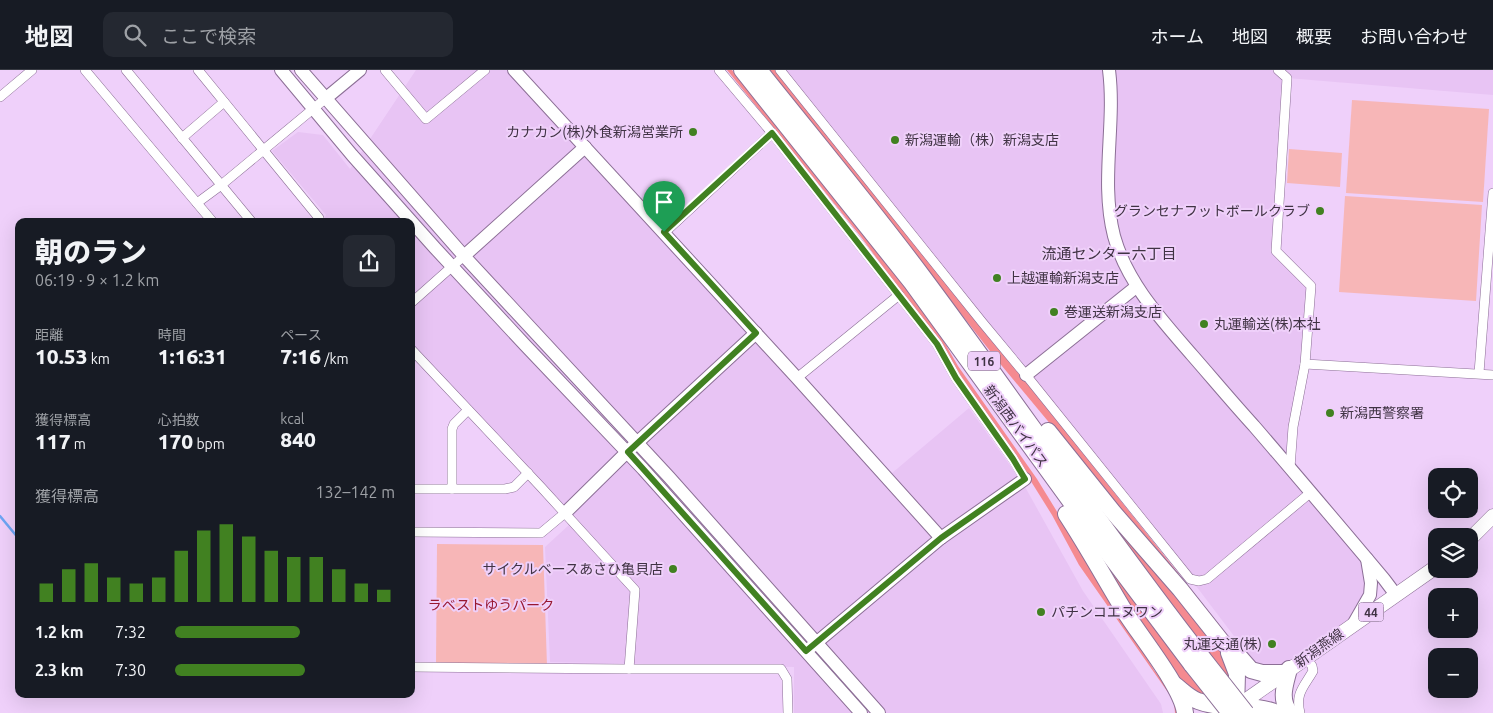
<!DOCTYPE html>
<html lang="ja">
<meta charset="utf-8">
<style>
body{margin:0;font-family:Ubuntu,"Noto Sans JP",sans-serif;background:#242831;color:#f1f3f6;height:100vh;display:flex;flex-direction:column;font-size:19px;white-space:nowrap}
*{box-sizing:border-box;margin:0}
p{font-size:16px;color:#9ea1a6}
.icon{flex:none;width:28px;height:28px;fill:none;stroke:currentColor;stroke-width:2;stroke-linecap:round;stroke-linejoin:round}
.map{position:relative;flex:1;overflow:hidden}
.drawer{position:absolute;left:15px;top:148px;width:400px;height:480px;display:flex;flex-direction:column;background:#171b24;border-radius:10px;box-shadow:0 5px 20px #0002}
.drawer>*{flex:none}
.fabs{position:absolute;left:1428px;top:398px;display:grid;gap:10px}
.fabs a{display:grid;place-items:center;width:50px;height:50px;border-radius:10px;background:#171b24;box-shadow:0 5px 20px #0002;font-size:25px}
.pin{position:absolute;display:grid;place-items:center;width:42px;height:42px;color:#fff;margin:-51px -21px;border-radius:50% 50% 50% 0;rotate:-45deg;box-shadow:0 0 5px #0007}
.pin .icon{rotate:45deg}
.round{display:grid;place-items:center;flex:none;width:52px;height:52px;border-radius:10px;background:#242831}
.head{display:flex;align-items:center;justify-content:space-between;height:85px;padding:0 20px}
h1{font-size:28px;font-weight:800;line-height:38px}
.figures{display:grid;grid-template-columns:repeat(3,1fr);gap:8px;height:85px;padding:5px 20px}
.figures div{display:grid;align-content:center}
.figures b{font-size:21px;font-weight:800}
.figures small{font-size:14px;font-weight:400}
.figures p{font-size:14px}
.chart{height:140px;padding:10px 20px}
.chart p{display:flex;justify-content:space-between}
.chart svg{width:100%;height:90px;margin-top:5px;stroke:#418121;stroke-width:6}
ul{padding:0 20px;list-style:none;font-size:16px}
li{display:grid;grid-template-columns:80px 60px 1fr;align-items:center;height:38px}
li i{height:12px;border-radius:6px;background:#418121}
header{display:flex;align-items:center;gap:30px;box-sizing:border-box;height:70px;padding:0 25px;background:#171b24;border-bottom:1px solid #363941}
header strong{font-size:24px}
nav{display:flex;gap:28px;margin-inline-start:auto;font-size:18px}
.search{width:350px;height:45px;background:#242831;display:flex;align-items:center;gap:12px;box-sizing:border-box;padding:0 18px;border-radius:10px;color:#9ea1a6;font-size:19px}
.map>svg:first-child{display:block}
</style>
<header>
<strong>地図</strong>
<div class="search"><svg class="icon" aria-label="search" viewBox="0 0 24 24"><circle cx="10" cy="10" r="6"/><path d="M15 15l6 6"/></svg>ここで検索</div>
<nav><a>ホーム</a><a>地図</a><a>概要</a><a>お問い合わせ</a></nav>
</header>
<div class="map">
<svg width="1493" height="643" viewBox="0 0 1493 643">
<rect width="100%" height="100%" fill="#efd0fa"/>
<!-- built -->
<g fill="#e8c4f4">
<path d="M416 0H512L885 409 969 338 1024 415 1083 521 1161 634 1163 643H794V597L550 592 545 477 570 454 411 282V151H323L326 145 272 81 298 62 323 65 350 99Z"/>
<path d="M780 0H1493V25L1287 8 1276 181 1311 216 1290 398 1367 489V540L1306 587 1262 603 1187 504Z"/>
</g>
<!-- green -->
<g fill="#f7b6b7">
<path d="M1352 30 1489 39 1483 132 1346 123Z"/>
<path d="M1289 79 1342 83 1340 117 1287 113Z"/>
<path d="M1345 126 1482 135 1476 231 1339 222Z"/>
<path d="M437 474 543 475 547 596 436 594Z"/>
</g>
<!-- forest -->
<g fill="#f58a90">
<path d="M727 0H732L748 19 862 160 932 251 958 296 1037 409 1154 600 1177 631 1182 643H1175L1174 631 1079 495 1052 445 1022 397 936 269 861 167Z"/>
<path d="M768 0H775L1075 373 1251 595 997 290 813 54Z"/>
<path d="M1076 405 1197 548 1228 592 1232 614 1164 526Z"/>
<path d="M1082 460 1131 527 1213 632 1186 622 1166 596Z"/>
</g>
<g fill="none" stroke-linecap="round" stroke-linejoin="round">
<!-- stream -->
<path stroke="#6da5f4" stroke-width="2.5" d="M0 446 19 469"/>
<!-- street casing -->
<g stroke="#8c6f96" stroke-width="10">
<g id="street">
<path d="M85 0 212 151"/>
<path d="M126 0 251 151"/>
<path d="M198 0 319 148 317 151"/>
<path d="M385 0 426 49 485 0"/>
<path d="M719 0 772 63 937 274 956 308 1013 389 1025 409"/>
<path d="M780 0 982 252 1026 305 1190 509 1199 511 1207 509 1310 423"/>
<path d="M1278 0 1287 8 1276 181 1311 216 1305 294 1293 357 1290 398"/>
<path d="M0 27 32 0"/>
<path d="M182 68 224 32"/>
<path d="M197 133 220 116 325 29"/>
<path d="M664 163 772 63"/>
<path d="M411 233 464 186"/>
<path d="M411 279 540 416 635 520 629 599H781L787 609 788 643"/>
<path d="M1305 294 1493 305"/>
<path d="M1479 303 1493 123"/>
<path d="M797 308 899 225"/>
<path d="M411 419H505L514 417 528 403"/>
<path d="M452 419V359L454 354 468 340"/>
<path d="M411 462 541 463 565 443"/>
<path d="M411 597 629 599"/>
<path d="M1300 643C1295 623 1304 617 1313 601L1312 596 1306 587"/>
</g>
</g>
<!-- secondary casing -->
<g stroke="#8c6f96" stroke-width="14">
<g id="secondary">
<path d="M281 0 352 85 435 178 525 275 643 399 861 643"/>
<path d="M301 0 464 186 669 407 879 643"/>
<path d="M514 0 797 308 941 468"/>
<path d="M1109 0C1116 55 1100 111 1114 166 1127 213 1161 249 1192 285 1213 309 1233 333 1254 356 1298 407 1341 458 1384 509L1396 525"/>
<path d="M325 29 360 0"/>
<path d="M464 186 585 77"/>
<path d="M1026 305 1136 217"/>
<path d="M565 443 627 382 756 263"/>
<path d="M1354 553 1370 525 1371 513 1367 489"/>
<path d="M810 578 941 468 1025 409"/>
</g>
</g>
<!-- primary casing -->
<g stroke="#8c6f96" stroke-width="15">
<g id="primary">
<path d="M1469 470 1493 446"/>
<path d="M1232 640 1436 497"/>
</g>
</g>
<!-- highway casing -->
<g stroke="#8c6f96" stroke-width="18">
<g id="highway">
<path d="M742 0 912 213 1105 479 1192 595"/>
<path d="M759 0C814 69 870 136 923 207 1017 333 1105 463 1202 587"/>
<path d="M1048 361 1113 442 1180 519 1222 572 1237 584 1251 600 1262 603H1284"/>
<path d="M1066 444C1087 476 1105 509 1125 542 1140 566 1182 617 1185 643"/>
<path d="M1229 583 1237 604 1236 639"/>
<path d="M1289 599C1285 615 1279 629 1290 643"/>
<path d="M1175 615C1183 621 1189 628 1198 631 1223 641 1252 632 1277 643"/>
</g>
</g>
<!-- street -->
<use href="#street" stroke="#fff" stroke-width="9"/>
<!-- secondary -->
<use href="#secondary" stroke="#fff" stroke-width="12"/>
<!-- primary -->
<use href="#primary" stroke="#fff" stroke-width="14"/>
<!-- highway -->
<use href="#highway" stroke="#fff" stroke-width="16"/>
<!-- highway-bridge casing -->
<g stroke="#8c6f96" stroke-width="18" stroke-linecap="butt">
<g id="highway-bridge">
<path d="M1202 587 1246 643"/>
<path d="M1192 595 1230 643"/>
</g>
</g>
<!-- highway-bridge -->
<use href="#highway-bridge" stroke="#fff" stroke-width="16"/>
</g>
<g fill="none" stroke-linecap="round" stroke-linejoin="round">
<!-- route casing -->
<g stroke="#fff" stroke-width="10">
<path id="route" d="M772 63 937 274 956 308 1013 389 1025 409 941 468 806 581 628 382 756 263 664 162Z"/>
</g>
<!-- route -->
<use href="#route" stroke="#418121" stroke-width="6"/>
</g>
<!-- markers -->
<g fill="#418121" stroke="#efd0fa" stroke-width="2">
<circle cx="693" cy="62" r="5"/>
<circle cx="895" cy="70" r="5"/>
<circle cx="1320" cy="141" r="5"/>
<circle cx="997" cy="208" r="5"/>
<circle cx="1054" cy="242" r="5"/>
<circle cx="1204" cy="254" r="5"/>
<circle cx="1330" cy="343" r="5"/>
<circle cx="673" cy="499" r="5"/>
<circle cx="1041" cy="542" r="5"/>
<circle cx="1272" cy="574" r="5"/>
</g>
<g text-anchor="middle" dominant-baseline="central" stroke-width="4" stroke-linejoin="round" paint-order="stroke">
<!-- shield labels -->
<g fill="#efd0fa" stroke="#74627b" stroke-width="1">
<rect x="968" y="281.5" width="32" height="19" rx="4"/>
<rect x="1358.5" y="532.5" width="25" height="19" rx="4"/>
</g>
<g font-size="12" font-weight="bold" fill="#403344">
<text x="984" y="291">116</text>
<text x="1371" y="542">44</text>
</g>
<!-- poi labels -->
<g font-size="14" fill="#403344" stroke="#efd0fa" text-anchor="start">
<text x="683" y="62" text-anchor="end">カナカン(株)外食新潟営業所</text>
<text x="905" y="70">新潟運輸（株）新潟支店</text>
<text x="1310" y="141" text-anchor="end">グランセナフットボールクラブ</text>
<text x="1007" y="208">上越運輸新潟支店</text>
<text x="1064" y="242">巻運送新潟支店</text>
<text x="1214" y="254">丸運輸送(株)本社</text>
<text x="1340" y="343">新潟西警察署</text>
<text x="663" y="499" text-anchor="end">サイクルベースあさひ亀貝店</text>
<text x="1051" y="542">パチンコエヌワン</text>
<text x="1262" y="574" text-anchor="end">丸運交通(株)</text>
</g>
<!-- street labels -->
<g font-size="14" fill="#403344" stroke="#efd0fa">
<text transform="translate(1016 356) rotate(54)">新潟西バイパス</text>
<text transform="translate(1319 578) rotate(-35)">新潟燕線</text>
</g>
<!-- park labels -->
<g font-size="14" fill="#981831" stroke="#efd0fa">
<text x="491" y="535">ラベストゆうパーク</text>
</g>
<!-- neighbourhood labels -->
<g font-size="15" fill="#403344" stroke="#efd0fa">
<text x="1109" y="183">流通センター六丁目</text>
</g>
</g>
</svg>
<div class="fabs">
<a><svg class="icon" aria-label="locate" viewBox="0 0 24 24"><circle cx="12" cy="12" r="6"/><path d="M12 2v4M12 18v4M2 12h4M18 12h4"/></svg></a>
<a><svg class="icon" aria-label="layers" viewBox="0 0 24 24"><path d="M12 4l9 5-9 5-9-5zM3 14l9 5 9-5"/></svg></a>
<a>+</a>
<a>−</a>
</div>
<div class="pin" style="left:664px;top:162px;background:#1e9e55"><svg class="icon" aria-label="arrive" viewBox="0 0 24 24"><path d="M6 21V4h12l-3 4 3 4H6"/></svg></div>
<section class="drawer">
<div class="head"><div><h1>朝のラン</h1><p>06:19 · 9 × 1.2 km</p></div><a class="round"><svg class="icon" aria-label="share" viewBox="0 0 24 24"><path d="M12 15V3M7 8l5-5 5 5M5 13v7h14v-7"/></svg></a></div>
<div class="figures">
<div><p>距離</p><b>10.53<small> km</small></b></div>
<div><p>時間</p><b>1:16:31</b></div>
<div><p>ペース</p><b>7:16<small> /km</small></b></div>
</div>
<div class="figures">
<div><p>獲得標高</p><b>117<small> m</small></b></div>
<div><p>心拍数</p><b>170<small> bpm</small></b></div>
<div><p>kcal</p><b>840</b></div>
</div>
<div class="chart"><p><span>獲得標高</span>132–142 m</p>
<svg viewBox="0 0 160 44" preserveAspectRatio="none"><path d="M5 44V35M15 44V28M25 44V25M35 44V32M45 44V35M55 44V32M65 44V19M75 44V9M85 44V6M95 44V12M105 44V19M115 44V22M125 44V22M135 44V28M145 44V35M155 44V38"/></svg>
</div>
<ul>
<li><b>1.2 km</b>7:32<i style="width:57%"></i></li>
<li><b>2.3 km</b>7:30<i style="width:59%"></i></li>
</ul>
</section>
</div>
